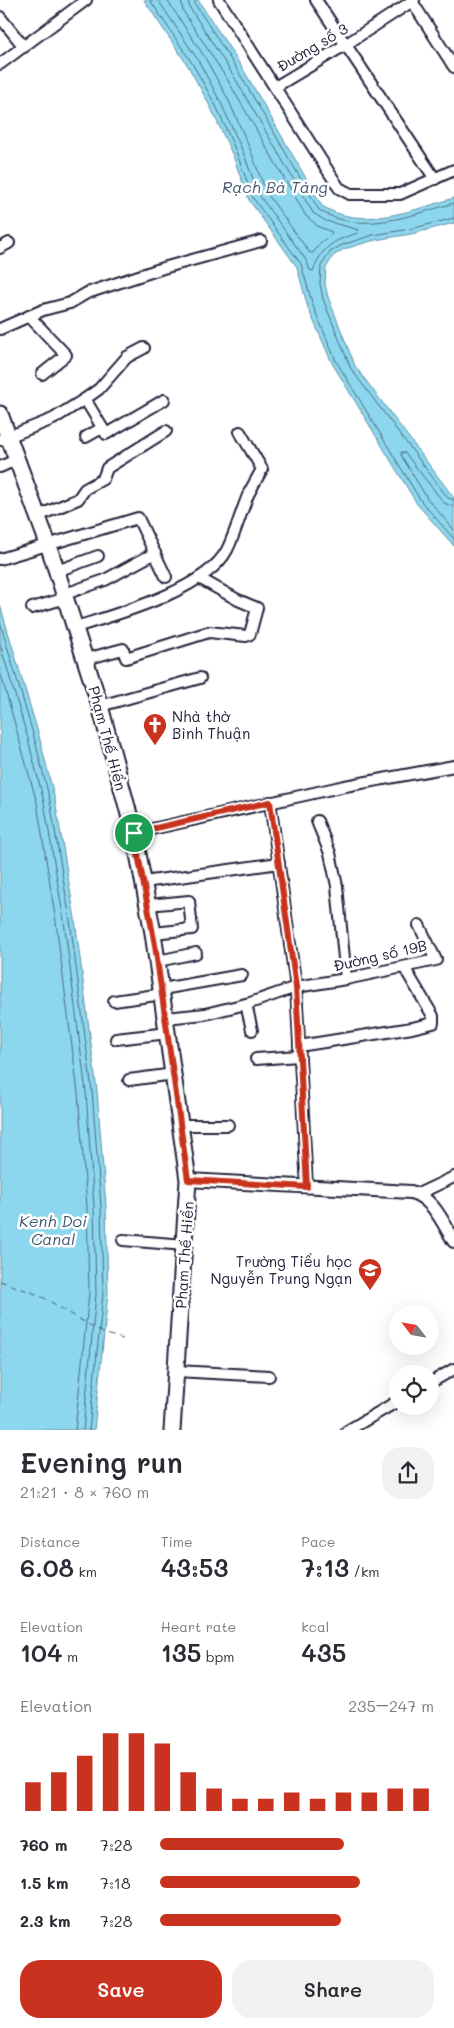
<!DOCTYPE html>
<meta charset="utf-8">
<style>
body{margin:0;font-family:Mali,sans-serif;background:#f2f2f3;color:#2b2b33;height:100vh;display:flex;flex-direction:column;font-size:19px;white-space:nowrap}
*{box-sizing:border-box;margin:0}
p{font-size:16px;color:#7c7c81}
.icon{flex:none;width:28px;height:28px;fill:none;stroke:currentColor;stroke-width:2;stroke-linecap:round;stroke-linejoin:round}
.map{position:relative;height:1430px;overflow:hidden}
.drawer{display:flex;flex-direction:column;background:#fff;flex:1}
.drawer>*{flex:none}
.needle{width:32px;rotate:301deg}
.tools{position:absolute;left:389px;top:1305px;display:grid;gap:10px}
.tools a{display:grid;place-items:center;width:50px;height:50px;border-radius:50%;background:#fff;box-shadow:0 5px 20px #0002;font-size:25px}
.pin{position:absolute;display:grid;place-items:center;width:42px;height:42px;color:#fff;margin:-21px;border:2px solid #fff;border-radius:50%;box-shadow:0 1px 5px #0007}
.round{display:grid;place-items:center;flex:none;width:52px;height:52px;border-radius:20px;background:#f2f2f3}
.overview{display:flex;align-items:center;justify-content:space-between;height:85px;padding:0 20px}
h1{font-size:28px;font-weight:600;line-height:38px}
.metrics{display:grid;grid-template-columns:repeat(3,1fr);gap:8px;height:85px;padding:5px 20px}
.metrics div{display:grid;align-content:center}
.metrics b{font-size:25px;font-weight:600}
.metrics small{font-size:14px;font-weight:400}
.metrics p{font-size:14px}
.chart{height:140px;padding:10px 20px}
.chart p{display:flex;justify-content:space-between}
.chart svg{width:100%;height:90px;margin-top:5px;stroke:#c8321e;stroke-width:6}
.button{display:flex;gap:10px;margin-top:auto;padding:10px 20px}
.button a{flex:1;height:58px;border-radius:20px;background:#c8321e;color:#fff;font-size:20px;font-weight:600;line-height:58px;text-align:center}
.button a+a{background:#f2f2f3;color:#2b2b33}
ul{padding:0 20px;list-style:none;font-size:16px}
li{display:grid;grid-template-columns:80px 60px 1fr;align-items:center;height:38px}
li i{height:12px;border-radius:6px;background:#c8321e}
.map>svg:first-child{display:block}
</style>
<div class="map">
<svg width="454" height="1431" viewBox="0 0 454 1431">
<rect width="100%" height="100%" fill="#fff"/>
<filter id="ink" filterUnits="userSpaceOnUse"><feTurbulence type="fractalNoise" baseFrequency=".02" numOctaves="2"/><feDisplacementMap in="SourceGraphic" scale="10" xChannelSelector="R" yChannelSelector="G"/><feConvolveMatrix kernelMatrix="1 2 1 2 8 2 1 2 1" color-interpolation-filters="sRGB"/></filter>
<g filter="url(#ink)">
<!-- water -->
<g fill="#8cd7ed" stroke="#628fa6">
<path d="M144 0H198L243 69 322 206C362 231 413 210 454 198V223L411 234 375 240 344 249 333 256 326 268 325 284 328 297 355 366 454 498V546L417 504 332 363 308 308 297 267 249 200 233 156 211 108 188 66Z"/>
<path d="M0 605 39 736 55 800 75 919 97 1091 106 1206 108 1294 94 1430H0Z"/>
</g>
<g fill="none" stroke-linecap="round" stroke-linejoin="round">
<!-- shore -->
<g stroke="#4c6a82" stroke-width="1">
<path d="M150 0 192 63 216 106 237 154 253 198 301 264 313 306 336 361 421 501 454 539"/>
<path d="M158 0 198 60 221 103 243 152 259 195 306 260 310 270 313 271C323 246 332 241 358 233L359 230 326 221 313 213 233 75 190 8 188 0"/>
<path d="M167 0 204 56 228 99 250 149 266 192 309 252 313 253 320 243 331 235 332 232 319 227 306 216 227 79 183 11 181 0"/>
<path d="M195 0V4L238 71 319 210C359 236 412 215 454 203"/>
<path d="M454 218 410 229 373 235 342 245 330 252 321 266 320 284 323 299 351 369 448 498 454 500"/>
<path d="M454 507 444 503 405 453 401 452V455L427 498 454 530"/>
<path d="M0 622 34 737 50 801 70 920 92 1091 101 1206 103 1294 89 1431"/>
<path d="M0 644 28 739 44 802 64 921 86 1092 94 1207 96 1294 83 1431"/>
<path d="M0 671 37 803 56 922 78 1093 87 1207 89 1293 75 1431"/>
</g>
<!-- ferry -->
<path stroke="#425870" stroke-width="1" stroke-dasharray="6 5" stroke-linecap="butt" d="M0 1281 39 1295 103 1333 123 1339"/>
<!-- minor casing -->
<g stroke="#22223b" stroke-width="14">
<g id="minor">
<path d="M219 0 339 188 350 194H400L454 170"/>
<path d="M316 0 435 179"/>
<path d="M411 0 454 67"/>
<path d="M0 17 24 47"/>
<path d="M0 64 86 0"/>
<path d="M275 87 345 45 414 0"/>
<path d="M0 248 9 243"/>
<path d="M29 316 66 355 42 374"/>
<path d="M0 329 43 310 70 303 87 293 163 268 261 241"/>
<path d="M85 399 106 434 164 400"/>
<path d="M86 437 102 428"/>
<path d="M0 440 53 419 85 399 99 389 127 357 144 348"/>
<path d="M0 467 18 459"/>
<path d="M38 516 78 499 85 489 103 479 107 468 166 431"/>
<path d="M0 559 138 518 166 577"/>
<path d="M57 571 98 556"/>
<path d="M65 594 105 580 155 553"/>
<path d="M32 608 66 598"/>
<path d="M76 627C117 614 206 590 227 550 236 532 241 511 249 493 253 485 258 477 262 469L240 432"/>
<path d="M86 659 123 649 126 658 209 632 246 636 250 634 257 608 238 600 199 578"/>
<path d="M100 706 200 678"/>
<path d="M270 802 296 987 307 1187"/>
<path d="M317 821 330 853 337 886 346 979"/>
<path d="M134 833 345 786 454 766"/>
<path d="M144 882 279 863"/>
<path d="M148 905 189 901 192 929 153 933"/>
<path d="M158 961 196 953"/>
<path d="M162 989 242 975"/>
<path d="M114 1001 163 994"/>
<path d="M246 1004 252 1030"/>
<path d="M166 1018 205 1014 250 1003 296 987 346 979 436 960 419 925"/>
<path d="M116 1039 168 1033"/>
<path d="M299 1046 412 1028 433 1023V1016L404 967"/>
<path d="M256 1059 299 1056"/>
<path d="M129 1080 174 1074"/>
<path d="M181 1125H228"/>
<path d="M418 1194 454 1177"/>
<path d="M123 1240 185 1245"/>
<path d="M176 1371 269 1376"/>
<path d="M430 1383 454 1369"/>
<path d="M347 1431 398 1401"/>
</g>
</g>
<!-- tertiary casing -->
<g stroke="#22223b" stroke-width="16">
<path id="tertiary" d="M188 1180 411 1192C433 1198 443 1223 454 1241"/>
</g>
<!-- secondary casing -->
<g stroke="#22223b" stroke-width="19">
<path id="secondary" d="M0 414 48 544 100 706 134 833 153 933 188 1180 172 1431"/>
</g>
<!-- minor -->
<use href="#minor" stroke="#fff" stroke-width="10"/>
<!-- tertiary -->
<use href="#tertiary" stroke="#fff" stroke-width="12"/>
<!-- secondary -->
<use href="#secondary" stroke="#fff" stroke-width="15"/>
</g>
</g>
<g fill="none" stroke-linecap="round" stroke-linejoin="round" filter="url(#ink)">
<!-- route casing -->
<g stroke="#fff" stroke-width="10">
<path id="route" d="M270 802 296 987 307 1187 188 1180 155 945 134 833Z"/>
</g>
<!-- route -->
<use href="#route" stroke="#c8321e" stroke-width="6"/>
</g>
<!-- icons -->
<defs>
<g id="church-pin" transform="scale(1.25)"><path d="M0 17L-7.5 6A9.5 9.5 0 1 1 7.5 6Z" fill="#c8321e" stroke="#fff"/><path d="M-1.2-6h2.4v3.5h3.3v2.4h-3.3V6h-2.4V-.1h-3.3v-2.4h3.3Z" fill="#fff"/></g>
<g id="school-pin" transform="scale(1.25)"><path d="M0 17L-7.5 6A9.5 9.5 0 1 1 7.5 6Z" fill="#c8321e" stroke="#fff"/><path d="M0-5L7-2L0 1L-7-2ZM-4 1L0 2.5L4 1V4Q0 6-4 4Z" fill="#fff"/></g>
</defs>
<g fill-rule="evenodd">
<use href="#church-pin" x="155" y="725"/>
<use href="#school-pin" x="370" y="1270"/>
</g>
<g text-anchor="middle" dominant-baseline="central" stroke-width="5" stroke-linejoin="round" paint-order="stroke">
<!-- street labels -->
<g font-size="15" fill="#22223b" stroke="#fff">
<text transform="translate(312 47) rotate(-31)">Đường số 3</text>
<text transform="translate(108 738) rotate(75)">Phạm Thế Hiển</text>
<text transform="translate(380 955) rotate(-13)">Đường số 19B</text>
<text transform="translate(184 1255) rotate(-86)">Phạm Thế Hiển</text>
</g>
<!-- poi labels -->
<g font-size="15" fill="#22223b" stroke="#fff" text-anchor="start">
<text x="172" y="716">Nhà thờ<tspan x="172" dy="17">Bình Thuận</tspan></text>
<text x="352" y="1261" text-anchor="end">Trường Tiểu học<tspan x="352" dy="17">Nguyễn Trung Ngạn</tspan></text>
</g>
<!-- water labels -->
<g font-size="16" font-style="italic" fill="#425870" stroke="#fff">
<text x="275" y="186">Rạch Bà Tàng</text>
<text x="53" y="1220">Kenh Doi<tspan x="53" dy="18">Canal</tspan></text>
</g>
</g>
</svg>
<div class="tools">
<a><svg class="needle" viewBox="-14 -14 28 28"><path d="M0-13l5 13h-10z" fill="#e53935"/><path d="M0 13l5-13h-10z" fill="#7c7c81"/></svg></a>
<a><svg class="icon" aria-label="locate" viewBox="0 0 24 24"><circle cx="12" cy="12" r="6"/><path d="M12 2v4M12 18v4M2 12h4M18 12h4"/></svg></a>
</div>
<div class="pin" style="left:134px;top:833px;background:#1e9e55"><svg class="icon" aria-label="arrive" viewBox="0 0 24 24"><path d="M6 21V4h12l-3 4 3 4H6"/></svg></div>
</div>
<section class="drawer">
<div class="overview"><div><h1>Evening run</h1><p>21:21 · 8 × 760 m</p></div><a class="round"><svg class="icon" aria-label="share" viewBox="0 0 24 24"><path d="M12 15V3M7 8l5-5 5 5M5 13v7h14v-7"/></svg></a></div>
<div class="metrics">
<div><p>Distance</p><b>6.08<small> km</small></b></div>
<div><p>Time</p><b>43:53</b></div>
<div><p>Pace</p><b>7:13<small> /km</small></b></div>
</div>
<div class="metrics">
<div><p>Elevation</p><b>104<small> m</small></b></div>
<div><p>Heart rate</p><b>135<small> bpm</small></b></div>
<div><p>kcal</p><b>435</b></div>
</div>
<div class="chart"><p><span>Elevation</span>235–247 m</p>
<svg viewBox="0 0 160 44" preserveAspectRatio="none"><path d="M5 44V30M15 44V25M25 44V17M35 44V6M45 44V6M55 44V11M65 44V25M75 44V33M85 44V38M95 44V38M105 44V35M115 44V38M125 44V35M135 44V35M145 44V33M155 44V33"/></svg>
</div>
<ul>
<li><b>760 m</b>7:28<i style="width:67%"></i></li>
<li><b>1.5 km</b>7:18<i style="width:73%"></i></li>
<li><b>2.3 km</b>7:28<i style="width:66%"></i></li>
</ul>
<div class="button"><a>Save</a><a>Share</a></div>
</section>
